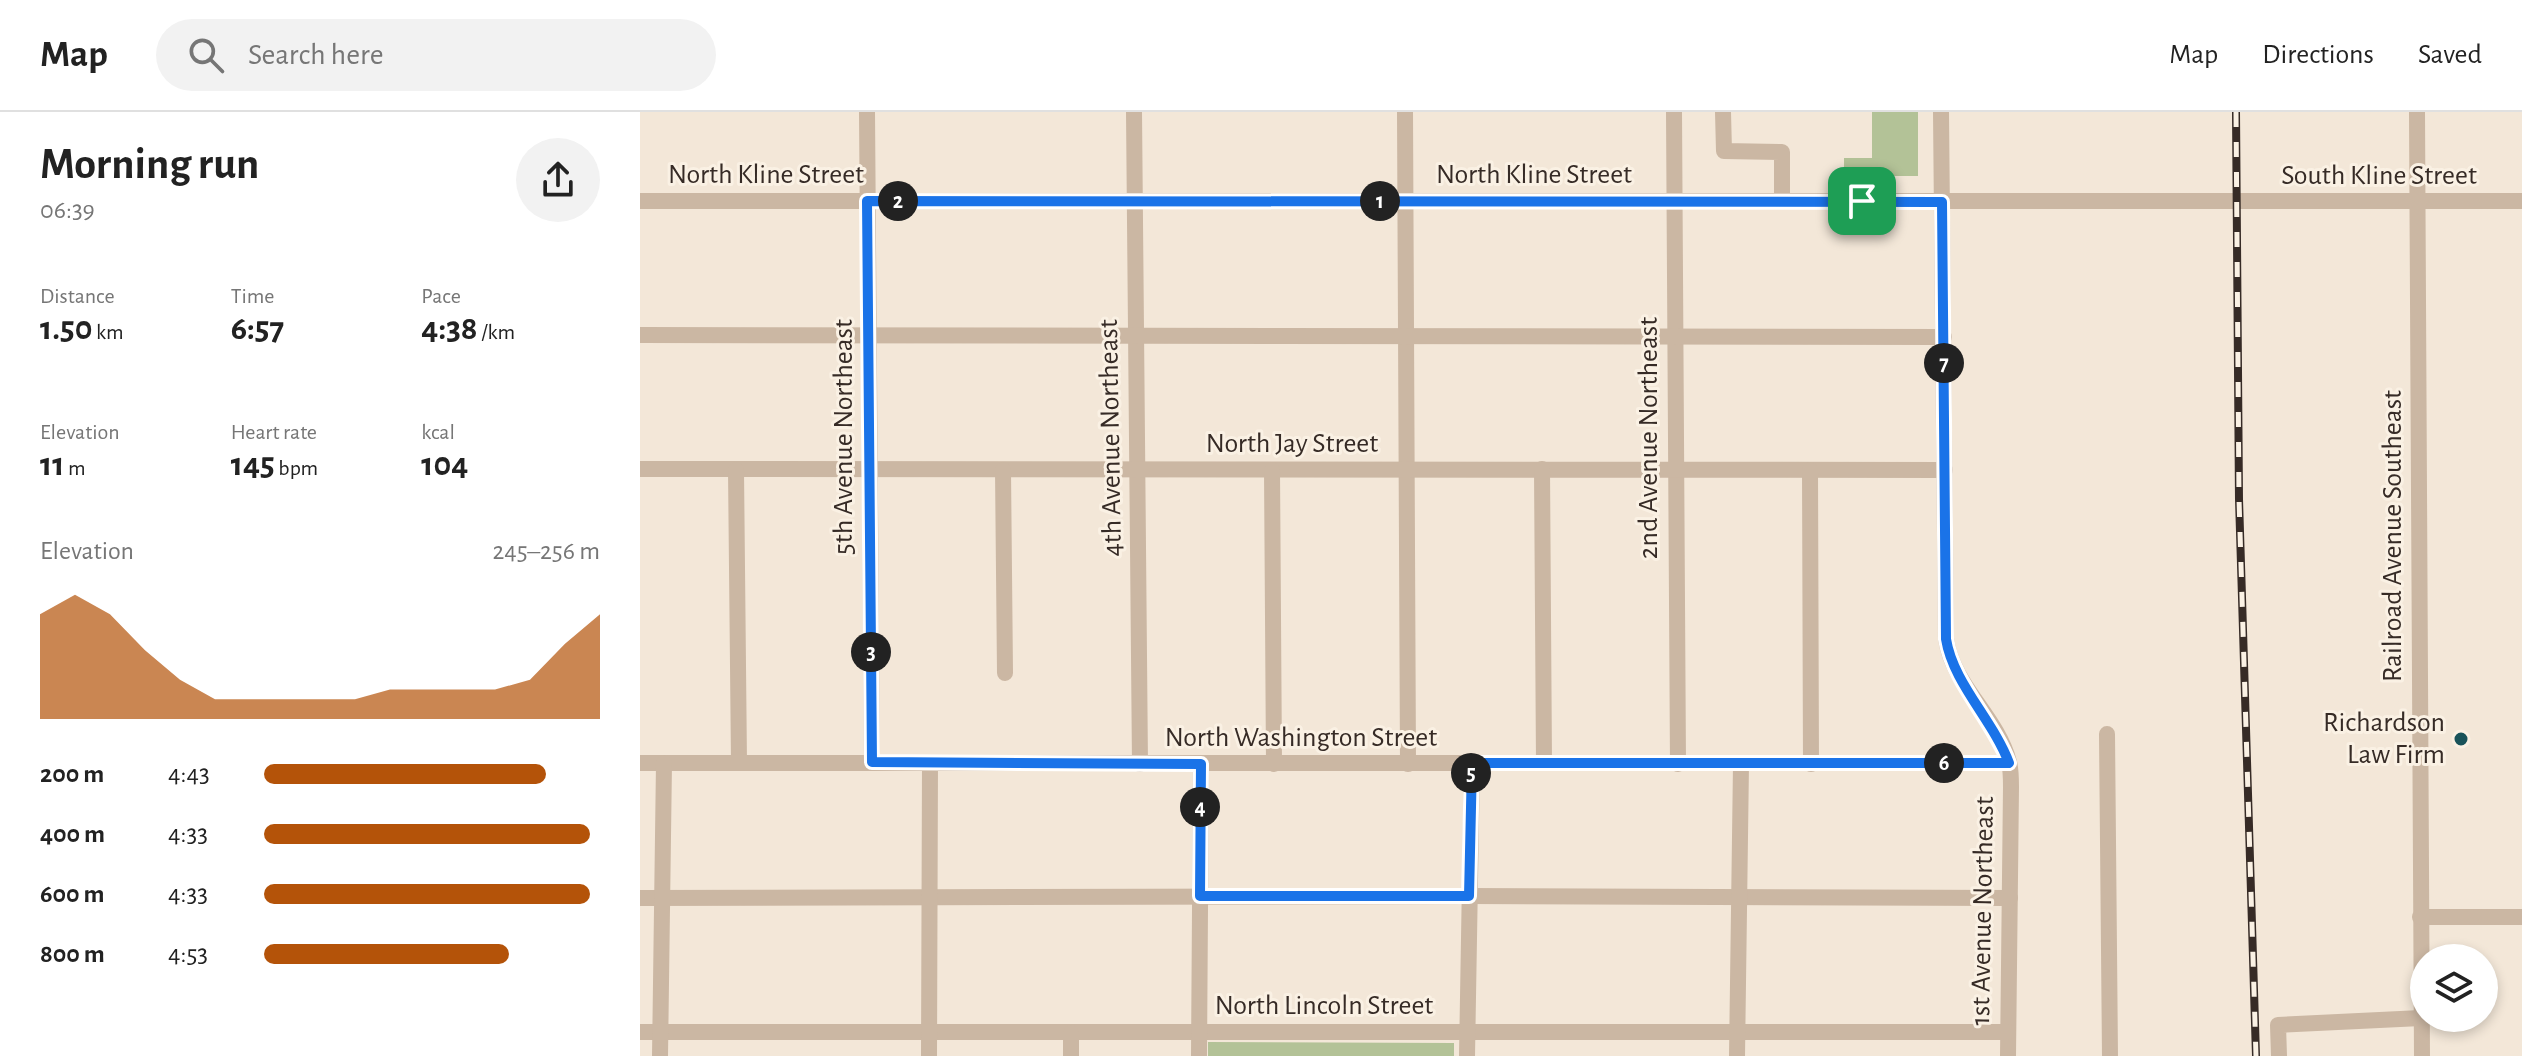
<!DOCTYPE html>
<meta charset="utf-8">
<style>
body{margin:0;font-family:"Alegreya Sans",sans-serif;background:#f2f2f2;color:#222;height:100vh;display:flex;flex-direction:column;font-size:30px;white-space:nowrap}
*{box-sizing:border-box;margin:0}
p{font-size:26px;color:#767676}
.icon{flex:none;width:44px;height:44px;fill:none;stroke:currentColor;stroke-width:2;stroke-linecap:round;stroke-linejoin:round}
.map{position:relative;flex:1;overflow:hidden}
.drawer{display:flex;flex-direction:column;background:#fff;width:640px}
.drawer>*{flex:none}
.fabs{position:absolute;left:1770px;top:832px;display:grid;gap:16px}
.fabs a{display:grid;place-items:center;width:88px;height:88px;border-radius:50%;background:#fff;box-shadow:0 4px 12px #0003;font-size:40px}
.pin{position:absolute;display:grid;place-items:center;width:68px;height:68px;color:#fff;margin:-34px;border-radius:16px;box-shadow:0 4px 12px #0006}
.km{position:absolute;width:40px;height:40px;margin:-20px;border-radius:50%;background:#222;color:#fff;font-size:22px;line-height:40px;text-align:center}
.round{display:grid;place-items:center;flex:none;width:84px;height:84px;border-radius:42px;background:#f2f2f2}
.overview{display:flex;align-items:center;justify-content:space-between;height:136px;padding:0 40px}
h1{font-size:44px;font-weight:600;line-height:60px}
.figures{display:grid;grid-template-columns:repeat(3,1fr);gap:12px;height:136px;padding:8px 40px}
.figures div{display:grid;align-content:center}
.figures b{font-size:34px;font-weight:600}
.figures small{font-size:22px;font-weight:400}
.figures p{font-size:22px}
.chart{height:224px;padding:16px 40px}
.chart p{display:flex;justify-content:space-between}
.chart svg{width:100%;height:144px;margin-top:8px;fill:#b45309;opacity:.7}
ul{padding:0 40px;list-style:none;font-size:26px}
li{display:grid;grid-template-columns:128px 96px 1fr;align-items:center;height:60px}
li i{height:20px;border-radius:10px;background:#b45309}
header{display:flex;align-items:center;gap:48px;box-sizing:border-box;height:112px;padding:0 40px;background:#fff;border-bottom:2px solid #e0e0e0}
header strong{font-size:38px}
nav{display:flex;gap:44px;margin-inline-start:auto;font-size:28px}
.search{width:560px;height:72px;background:#f2f2f2;display:flex;align-items:center;gap:20px;box-sizing:border-box;padding:0 28px;border-radius:44px;color:#767676;font-size:30px}
main{display:flex;flex:1;min-height:0}
.map>svg:first-child{display:block}
</style>
<header>
<strong>Map</strong>
<div class="search"><svg class="icon" aria-label="search" viewBox="0 0 24 24"><circle cx="10" cy="10" r="6"/><path d="M15 15l6 6"/></svg>Search here</div>
<nav><a>Map</a><a>Directions</a><a>Saved</a></nav>
</header>
<main>
<section class="drawer">
<div class="overview"><div><h1>Morning run</h1><p>06:39</p></div><a class="round"><svg class="icon" aria-label="share" viewBox="0 0 24 24"><path d="M12 15V3M7 8l5-5 5 5M5 13v7h14v-7"/></svg></a></div>
<div class="figures">
<div><p>Distance</p><b>1.50<small> km</small></b></div>
<div><p>Time</p><b>6:57</b></div>
<div><p>Pace</p><b>4:38<small> /km</small></b></div>
</div>
<div class="figures">
<div><p>Elevation</p><b>11<small> m</small></b></div>
<div><p>Heart rate</p><b>145<small> bpm</small></b></div>
<div><p>kcal</p><b>104</b></div>
</div>
<div class="chart"><p><span>Elevation</span>245–256 m</p>
<svg viewBox="0 0 160 44" preserveAspectRatio="none"><path d="M0 44V12L10 6L20 12L30 23L40 32L50 38L60 38L70 38L80 38L90 38L100 35L110 35L120 35L130 35L140 32L150 21L160 12V44z"/></svg>
</div>
<ul>
<li><b>200 m</b>4:43<i style="width:84%"></i></li>
<li><b>400 m</b>4:33<i style="width:97%"></i></li>
<li><b>600 m</b>4:33<i style="width:97%"></i></li>
<li><b>800 m</b>4:53<i style="width:73%"></i></li>
</ul>
</section>
<div class="map">
<svg width="1882" height="944" viewBox="0 0 1882 944">
<rect width="100%" height="100%" fill="#f3e7d8"/>
<!-- green -->
<g fill="#b3c297">
<path d="M1232 0H1278V64H1204V46H1232Z"/>
<path d="M568 930 814 931V944H568Z"/>
</g>
<g fill="none" stroke-linecap="round" stroke-linejoin="round">
<!-- minor -->
<g stroke="#cbb7a3" stroke-width="16">
<path d="M227 0 232 650"/>
<path d="M494 0 500 652"/>
<path d="M765 0 768 652"/>
<path d="M1034 0 1038 652"/>
<path d="M1083 0 1084 39 1142 40V89"/>
<path d="M1301 0 1306 527C1313 574 1357 604 1369 650 1371 658 1371 667 1371 675L1368 944"/>
<path d="M1777 0 1782 944"/>
<path d="M0 89H1882"/>
<path d="M0 223 1304 225"/>
<path d="M0 357 1305 358"/>
<path d="M902 357 904 651"/>
<path d="M96 358 99 651"/>
<path d="M363 358 365 561"/>
<path d="M632 358 634 652"/>
<path d="M1170 358 1171 652"/>
<path d="M1467 622 1470 944"/>
<path d="M0 651H1369"/>
<path d="M0 786 829 784 1370 786"/>
<path d="M1780 805H1882"/>
<path d="M0 920H1368"/>
<path d="M431 921V944"/>
<path d="M20 944 24 651"/>
<path d="M289 944 290 651"/>
<path d="M559 944 561 652"/>
<path d="M827 944 832 651"/>
<path d="M1097 944 1101 652"/>
<path d="M1639 944 1638 913 1781 906"/>
</g>
<!-- rail casing -->
<g stroke="#362b26" stroke-width="8">
<path id="rail" d="M1596 0 1599 387 1616 944"/>
</g>
<!-- rail -->
<use href="#rail" stroke="#faf1e4" stroke-width="5" stroke-dasharray="15" stroke-linecap="butt"/>
</g>
<g fill="none" stroke-linecap="round" stroke-linejoin="round">
<!-- route casing -->
<g stroke="#fff" stroke-width="16">
<path id="route" d="M227 89 1302 90 1306 527C1313 571 1353 608 1369 651H832L829 784H560L561 652 232 650Z"/>
</g>
<!-- route -->
<use href="#route" stroke="#1a73e8" stroke-width="10"/>
</g>
<!-- markers -->
<circle fill="#19535a" stroke="#faf1e4" stroke-width="3" cx="1821" cy="627" r="8"/>
<g text-anchor="middle" dominant-baseline="central" stroke-width="6" stroke-linejoin="round" paint-order="stroke">
<!-- street labels -->
<g font-size="28" fill="#362b26" stroke="#faf1e4">
<text x="126" y="63">North Kline Street</text>
<text x="894" y="63">North Kline Street</text>
<text x="1739" y="64">South Kline Street</text>
<text transform="translate(204 325) rotate(-90)">5th Avenue Northeast</text>
<text transform="translate(471 326) rotate(-91)">4th Avenue Northeast</text>
<text transform="translate(1009 326) rotate(-90)">2nd Avenue Northeast</text>
<text x="652" y="332">North Jay Street</text>
<text transform="translate(1753 424) rotate(-90)">Railroad Avenue Southeast</text>
<text x="661" y="626">North Washington Street</text>
<text transform="translate(1343 799) rotate(-89)">1st Avenue Northeast</text>
<text x="684" y="894">North Lincoln Street</text>
</g>
<!-- poi labels -->
<g font-size="28" fill="#362b26" stroke="#faf1e4" text-anchor="end">
<text x="1805" y="611">Richardson<tspan x="1805" dy="32">Law Firm</tspan></text>
</g>
</g>
</svg>
<div class="fabs">
<a><svg class="icon" aria-label="layers" viewBox="0 0 24 24"><path d="M12 4l9 5-9 5-9-5zM3 14l9 5 9-5"/></svg></a>
</div>
<div class="pin" style="left:1222px;top:89px;background:#1e9e55"><svg class="icon" aria-label="arrive" viewBox="0 0 24 24"><path d="M6 21V4h12l-3 4 3 4H6"/></svg></div>
<b class="km" style="left:740px;top:89px">1</b>
<b class="km" style="left:258px;top:89px">2</b>
<b class="km" style="left:231px;top:540px">3</b>
<b class="km" style="left:560px;top:695px">4</b>
<b class="km" style="left:831px;top:661px">5</b>
<b class="km" style="left:1304px;top:651px">6</b>
<b class="km" style="left:1304px;top:251px">7</b>
</div>
</main>
